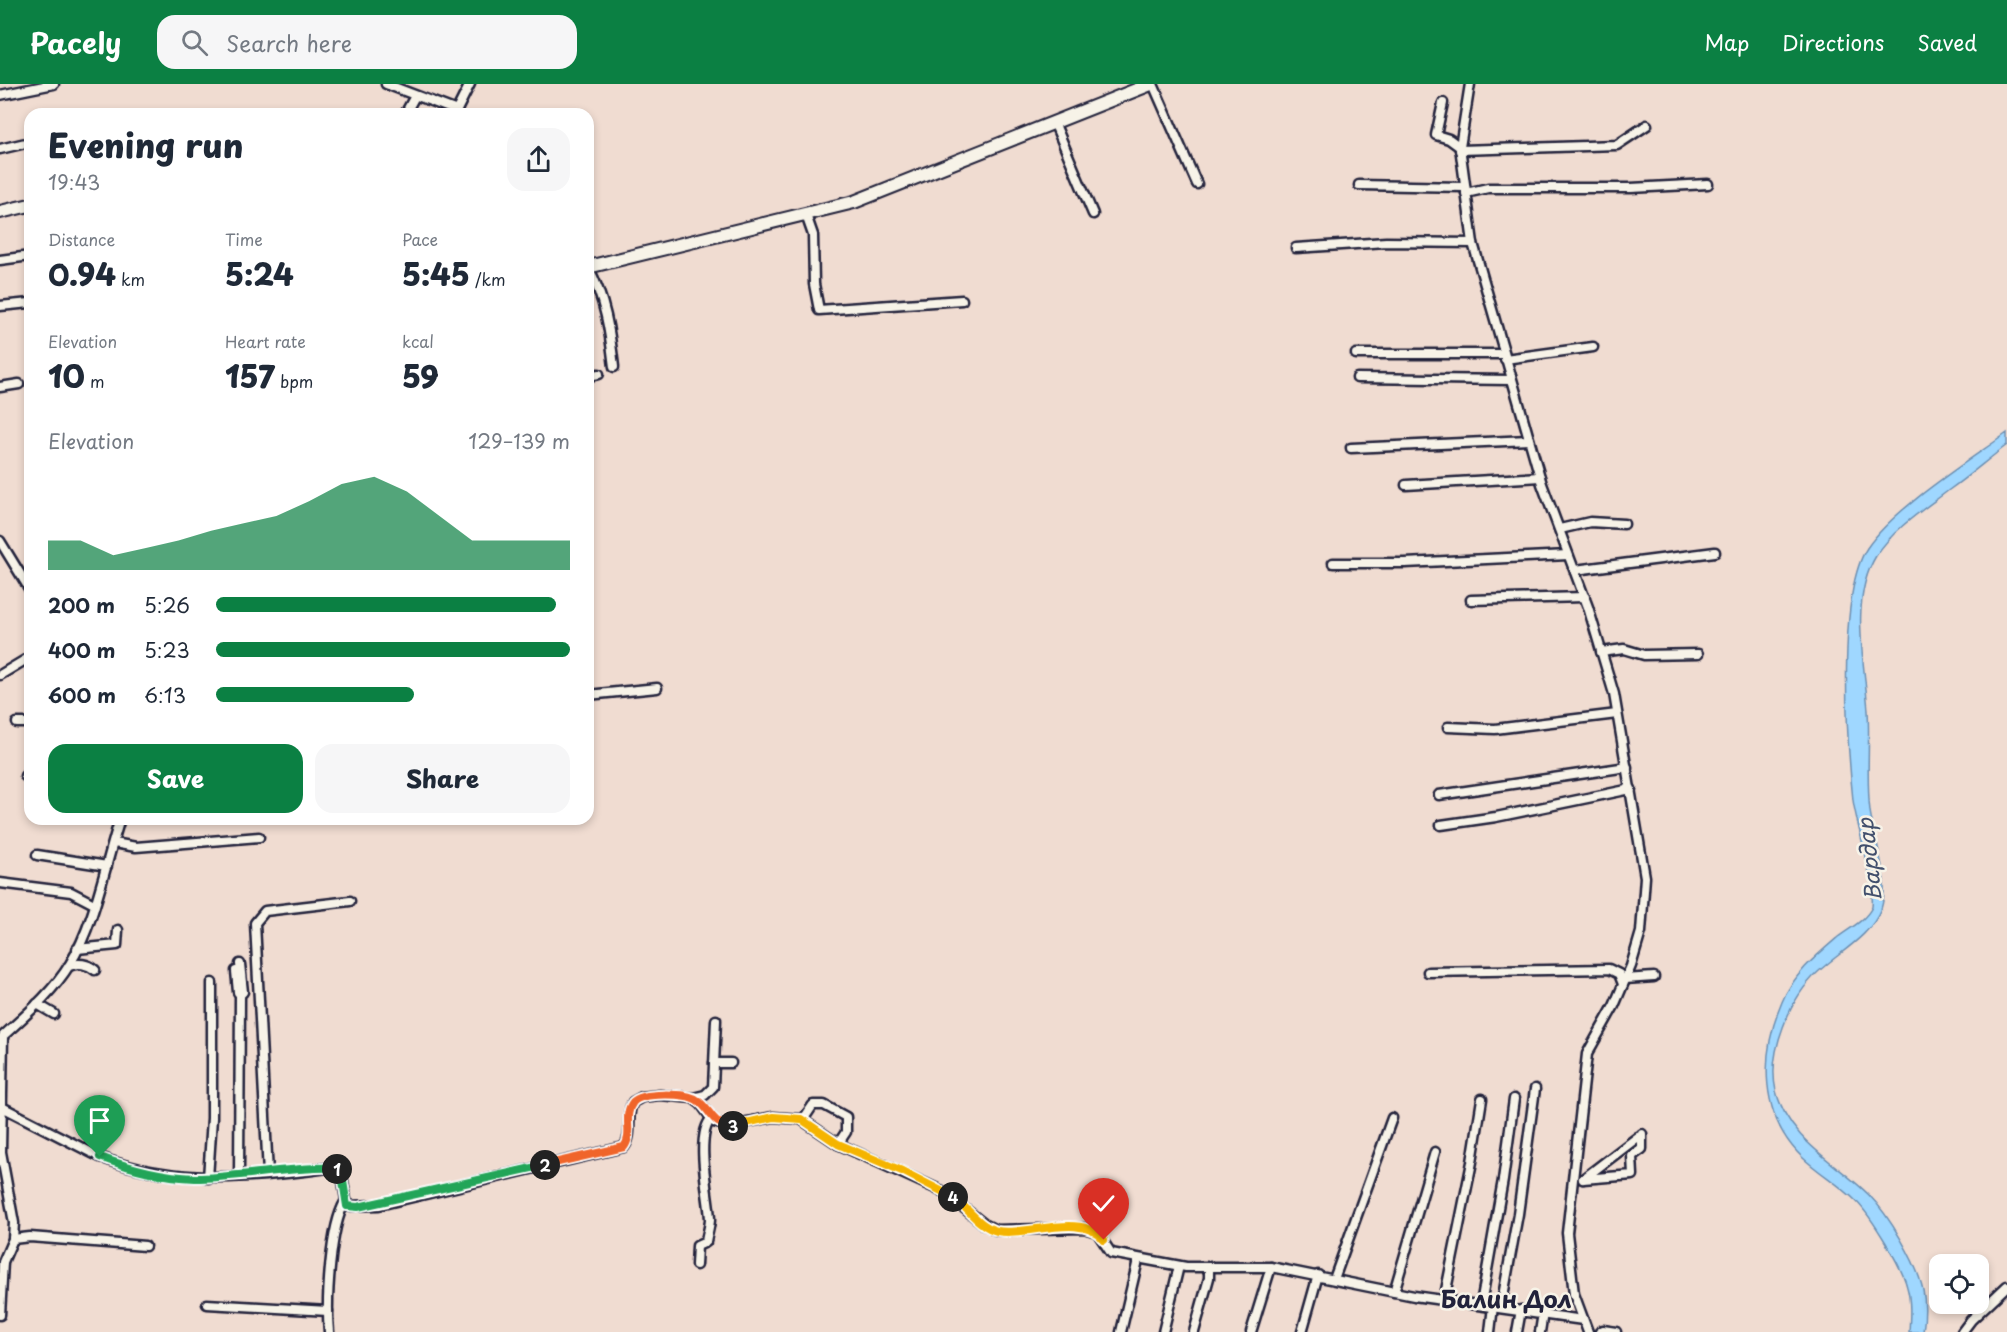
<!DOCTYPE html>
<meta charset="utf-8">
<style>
body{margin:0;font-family:"Playpen Sans",sans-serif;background:#f6f6f7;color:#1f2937;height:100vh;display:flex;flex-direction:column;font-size:22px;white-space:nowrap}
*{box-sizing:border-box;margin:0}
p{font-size:20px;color:#747a83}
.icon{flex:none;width:33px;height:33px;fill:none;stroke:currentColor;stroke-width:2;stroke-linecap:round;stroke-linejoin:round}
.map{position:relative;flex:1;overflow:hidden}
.panel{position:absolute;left:24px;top:24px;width:570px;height:717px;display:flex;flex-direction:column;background:#fff;border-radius:18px;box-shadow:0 3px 9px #0003}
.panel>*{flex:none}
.fabs{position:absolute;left:1929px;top:1170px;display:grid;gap:12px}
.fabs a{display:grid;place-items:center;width:60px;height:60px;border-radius:12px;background:#fff;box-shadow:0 3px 9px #0003;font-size:30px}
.pin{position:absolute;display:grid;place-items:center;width:51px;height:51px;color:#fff;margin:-62px -26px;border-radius:50% 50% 50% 0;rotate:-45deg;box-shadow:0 0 6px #0007}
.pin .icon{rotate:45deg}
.km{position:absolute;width:30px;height:30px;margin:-15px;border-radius:50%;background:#222;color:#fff;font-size:16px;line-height:30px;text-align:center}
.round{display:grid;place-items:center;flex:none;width:63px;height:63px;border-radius:18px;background:#f6f6f7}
.headline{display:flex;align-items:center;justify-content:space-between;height:102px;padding:0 24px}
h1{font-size:33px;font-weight:800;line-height:45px}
.stats{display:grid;grid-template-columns:repeat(3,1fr);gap:9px;height:102px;padding:6px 24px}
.stats div{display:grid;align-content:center}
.stats b{font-size:30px;font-weight:800}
.stats small{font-size:16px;font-weight:400}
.stats p{font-size:16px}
.chart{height:168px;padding:12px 24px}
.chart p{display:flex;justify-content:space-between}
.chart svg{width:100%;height:108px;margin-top:6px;fill:#0b8043;opacity:.7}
.primary-button{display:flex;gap:12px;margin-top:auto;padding:12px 24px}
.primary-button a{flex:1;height:69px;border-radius:18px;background:#0b8043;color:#fff;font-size:24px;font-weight:800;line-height:69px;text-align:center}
.primary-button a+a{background:#f6f6f7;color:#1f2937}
ul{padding:0 24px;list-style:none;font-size:20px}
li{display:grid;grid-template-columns:96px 72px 1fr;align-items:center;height:45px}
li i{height:15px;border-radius:8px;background:#0b8043}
header{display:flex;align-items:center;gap:36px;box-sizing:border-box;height:84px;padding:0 30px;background:#0b8043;color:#fff}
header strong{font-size:28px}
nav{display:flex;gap:33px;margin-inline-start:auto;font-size:21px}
.search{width:420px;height:54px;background:#f6f6f7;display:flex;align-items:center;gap:15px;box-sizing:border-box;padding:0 21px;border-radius:18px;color:#747a83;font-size:22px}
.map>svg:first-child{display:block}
</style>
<header>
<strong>Pacely</strong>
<div class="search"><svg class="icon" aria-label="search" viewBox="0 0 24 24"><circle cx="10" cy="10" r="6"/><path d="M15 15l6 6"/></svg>Search here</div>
<nav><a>Map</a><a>Directions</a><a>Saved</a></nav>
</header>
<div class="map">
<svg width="2007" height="1248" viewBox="0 0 2007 1248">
<rect width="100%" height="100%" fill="#f0dcd1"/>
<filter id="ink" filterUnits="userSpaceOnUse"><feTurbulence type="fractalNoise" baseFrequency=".0167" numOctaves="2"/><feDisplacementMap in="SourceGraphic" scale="12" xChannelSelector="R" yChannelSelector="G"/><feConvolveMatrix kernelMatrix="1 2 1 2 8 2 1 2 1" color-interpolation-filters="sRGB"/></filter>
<g filter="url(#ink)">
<!-- water -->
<path fill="#9fd7ff" stroke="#6d8fb1" stroke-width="1.5" d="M2007 349V361C1987 376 1969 392 1949 406 1923 426 1894 444 1876 472 1849 516 1865 580 1868 627 1870 660 1866 694 1870 727 1874 756 1891 795 1881 825 1871 852 1838 869 1818 888 1790 914 1767 969 1776 1007 1789 1057 1836 1078 1869 1111 1889 1131 1917 1179 1923 1206 1926 1220 1925 1234 1923 1248H1909C1910 1233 1911 1217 1907 1203 1902 1182 1871 1132 1856 1117 1840 1101 1819 1089 1803 1074 1759 1032 1760 970 1782 918 1793 891 1817 871 1838 853 1850 844 1865 837 1872 823 1875 797 1857 744 1853 716 1847 659 1837 510 1867 464 1894 424 1967 378 2007 349Z"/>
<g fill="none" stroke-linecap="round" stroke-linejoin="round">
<!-- street casing -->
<g stroke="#22223b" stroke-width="13">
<g id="street">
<path d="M386 0 457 27"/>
<path d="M1153 0 1197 100"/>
<path d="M1470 0 1460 63 1473 159 1542 400 1588 523 1614 610 1645 793 1641 848 1631 882 1614 922 1587 970 1567 1149 1574 1210 1588 1248"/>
<path d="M0 11 54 0"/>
<path d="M1443 19 1436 51 1449 55 1460 63"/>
<path d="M405 30 415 12"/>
<path d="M455 30 470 0"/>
<path d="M1054 38 1093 130"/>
<path d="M0 65 30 58"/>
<path d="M1460 66 1617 61 1647 41"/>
<path d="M1359 101 1464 103"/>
<path d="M1466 109 1488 104H1631L1708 100"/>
<path d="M806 131 813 151 814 200 819 226 962 216"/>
<path d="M1296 164 1386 158 1473 159"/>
<path d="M0 176 30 172"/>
<path d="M588 183C605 214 610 248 614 283"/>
<path d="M0 222 30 219"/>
<path d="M1356 270H1504"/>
<path d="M1505 275 1593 263"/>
<path d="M588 292 599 290"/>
<path d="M1357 294 1511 296"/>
<path d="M0 303 19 300"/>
<path d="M1351 364 1529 356"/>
<path d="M1406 401 1540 393"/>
<path d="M1560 445 1590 438 1624 440"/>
<path d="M0 457 30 506"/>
<path d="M1333 479H1405L1568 471"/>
<path d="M1575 486 1715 468"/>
<path d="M1471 516 1585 513"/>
<path d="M1601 568 1624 565 1644 571 1698 570"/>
<path d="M0 591 30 573"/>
<path d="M588 611 657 604"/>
<path d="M17 639H30"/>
<path d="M1448 643 1495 645 1617 630"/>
<path d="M25 692 30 693"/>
<path d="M1439 711 1627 683"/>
<path d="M1441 741 1496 733 1631 705"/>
<path d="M114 759 136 763 259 753"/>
<path d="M37 771 107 782"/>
<path d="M0 799 71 808 94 820"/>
<path d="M77 865 117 861 118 846"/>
<path d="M69 882C78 878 88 880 95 886"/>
<path d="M236 887 238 908"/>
<path d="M1428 888 1609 885 1619 890 1623 900"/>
<path d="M1625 895 1654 893"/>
<path d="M37 920 54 930"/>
<path d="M714 979H731"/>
<path d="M693 1014 705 1011 713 1003 716 936"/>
<path d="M2 1023 100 1073C175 1102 258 1094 335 1083L342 1091 347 1122 379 1121 624 1063C634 1050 625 1032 633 1018L642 1013 660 1011 693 1014 701 1020 714 1038 727 1042 773 1033 801 1035 838 1060 944 1108 984 1140 996 1146 1084 1144 1097 1148 1111 1169 1186 1183H1271L1414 1212 1583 1236"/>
<path d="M803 1036 813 1021H824L846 1033V1048L838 1060"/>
<path d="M268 1090 255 839 265 827 350 817"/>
<path d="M239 1092 240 911 243 908 240 880"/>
<path d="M208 1094 212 1034V899"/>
<path d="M1583 1095 1633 1091 1632 1072 1642 1065V1050"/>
<path d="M1583 1095 1638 1053"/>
<path d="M13 1155 30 1153 145 1162"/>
<path d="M696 1181 697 1162 706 1158C707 1150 710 1142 710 1135 709 1112 694 1050 712 1034"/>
<path d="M1334 1195 1392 1034"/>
<path d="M1394 1208 1435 1068"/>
<path d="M1444 1216 1472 1078 1482 1015"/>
<path d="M207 1220 328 1227"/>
<path d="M1481 1220 1503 1096 1514 1015"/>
<path d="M1501 1223 1518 1130 1535 1005"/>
<path d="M0 1231 3 1178 13 1155 14 1139 1 1068 3 952C27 930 53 908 70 880 95 839 105 781 120 735"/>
<path d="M329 1248C326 1217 330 1143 345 1118"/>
<path d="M1121 1248 1138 1176"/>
<path d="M1163 1248 1179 1182"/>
<path d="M1194 1248 1209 1194V1184"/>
<path d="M1251 1248 1271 1183"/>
<path d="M1302 1248 1318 1191"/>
<path d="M1490 1248 1493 1222"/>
<path d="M1517 1248 1521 1226"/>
<path d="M1540 1248 1543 1229"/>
<path d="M1600 1248 1603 1246 1616 1248"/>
<path d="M1962 1248 1971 1236 2007 1202"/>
</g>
</g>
<!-- secondary casing -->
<g stroke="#22223b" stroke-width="16">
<g id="secondary">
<path d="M0 128 30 121"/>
<path d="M588 183 854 118 1151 0"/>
</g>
</g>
<!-- street -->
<use href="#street" stroke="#f7f3e8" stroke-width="8"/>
<!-- secondary -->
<use href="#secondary" stroke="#f7f3e8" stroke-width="12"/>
</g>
</g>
<g fill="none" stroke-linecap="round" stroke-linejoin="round" filter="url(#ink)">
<!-- split-1 casing -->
<g stroke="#fff" stroke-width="12">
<path id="split-1" d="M100 1073C129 1084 164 1093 195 1094 222 1095 324 1079 337 1085"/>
</g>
<!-- split-2 casing -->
<g stroke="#fff" stroke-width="12">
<path id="split-2" d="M337 1085 342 1091 347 1122 358 1123 545 1081"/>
</g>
<!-- split-3 casing -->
<g stroke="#fff" stroke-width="12">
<path id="split-3" d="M545 1081 624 1063C634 1050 622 1032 633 1018 642 1008 686 1009 697 1016 712 1026 711 1042 733 1042"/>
</g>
<!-- split-4 casing -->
<g stroke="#fff" stroke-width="12">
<path id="split-4" d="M733 1042 773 1033 801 1035 838 1060 902 1087 953 1113"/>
</g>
<!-- split-5 casing -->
<g stroke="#fff" stroke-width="12">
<path id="split-5" d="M953 1113C967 1123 979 1143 997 1147 1027 1153 1082 1127 1104 1156"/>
</g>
<!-- split-1 -->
<use href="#split-1" stroke="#22a559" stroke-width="8"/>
<!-- split-2 -->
<use href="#split-2" stroke="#22a559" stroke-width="8"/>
<!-- split-3 -->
<use href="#split-3" stroke="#f0652b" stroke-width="8"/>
<!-- split-4 -->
<use href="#split-4" stroke="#f5b400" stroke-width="8"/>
<!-- split-5 -->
<use href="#split-5" stroke="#f5b400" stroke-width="8"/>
</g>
<g text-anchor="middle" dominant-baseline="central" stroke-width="5" stroke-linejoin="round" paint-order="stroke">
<!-- water labels -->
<g font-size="22" font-style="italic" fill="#414f6c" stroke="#f7f3e8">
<text transform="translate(1868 776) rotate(-96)">Вардар</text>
</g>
<!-- quarter labels -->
<g font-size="24" font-weight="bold" fill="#22223b" stroke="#f7f3e8">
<text x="1506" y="1214">Балин Дол</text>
</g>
</g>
</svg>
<div class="fabs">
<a><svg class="icon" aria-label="locate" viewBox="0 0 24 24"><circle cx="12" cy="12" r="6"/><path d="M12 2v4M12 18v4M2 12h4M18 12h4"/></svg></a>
</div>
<div class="pin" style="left:100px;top:1073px;background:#1e9e55"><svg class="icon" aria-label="arrive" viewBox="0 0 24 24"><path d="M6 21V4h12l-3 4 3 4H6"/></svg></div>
<div class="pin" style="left:1104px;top:1156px;background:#d93025"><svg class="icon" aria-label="check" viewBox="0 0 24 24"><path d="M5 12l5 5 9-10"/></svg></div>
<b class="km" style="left:337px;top:1085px">1</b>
<b class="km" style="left:545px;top:1081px">2</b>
<b class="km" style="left:733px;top:1042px">3</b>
<b class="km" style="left:953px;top:1113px">4</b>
<section class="panel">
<div class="headline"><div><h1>Evening run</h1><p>19:43</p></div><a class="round"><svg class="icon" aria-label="share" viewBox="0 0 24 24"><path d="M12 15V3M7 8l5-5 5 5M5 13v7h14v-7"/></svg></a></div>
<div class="stats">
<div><p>Distance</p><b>0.94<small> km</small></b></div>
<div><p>Time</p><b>5:24</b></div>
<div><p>Pace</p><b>5:45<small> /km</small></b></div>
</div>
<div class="stats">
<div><p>Elevation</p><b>10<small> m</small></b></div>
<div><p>Heart rate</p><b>157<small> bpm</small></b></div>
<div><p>kcal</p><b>59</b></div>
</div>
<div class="chart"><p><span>Elevation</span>129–139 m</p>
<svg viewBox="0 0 160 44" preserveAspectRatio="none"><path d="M0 44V32L10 32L20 38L30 35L40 32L50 28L60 25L70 22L80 16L90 9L100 6L110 12L120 22L130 32L140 32L150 32L160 32V44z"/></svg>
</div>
<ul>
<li><b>200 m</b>5:26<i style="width:96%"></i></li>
<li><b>400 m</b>5:23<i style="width:100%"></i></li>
<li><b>600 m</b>6:13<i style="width:56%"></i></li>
</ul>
<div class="primary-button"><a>Save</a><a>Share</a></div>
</section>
</div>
